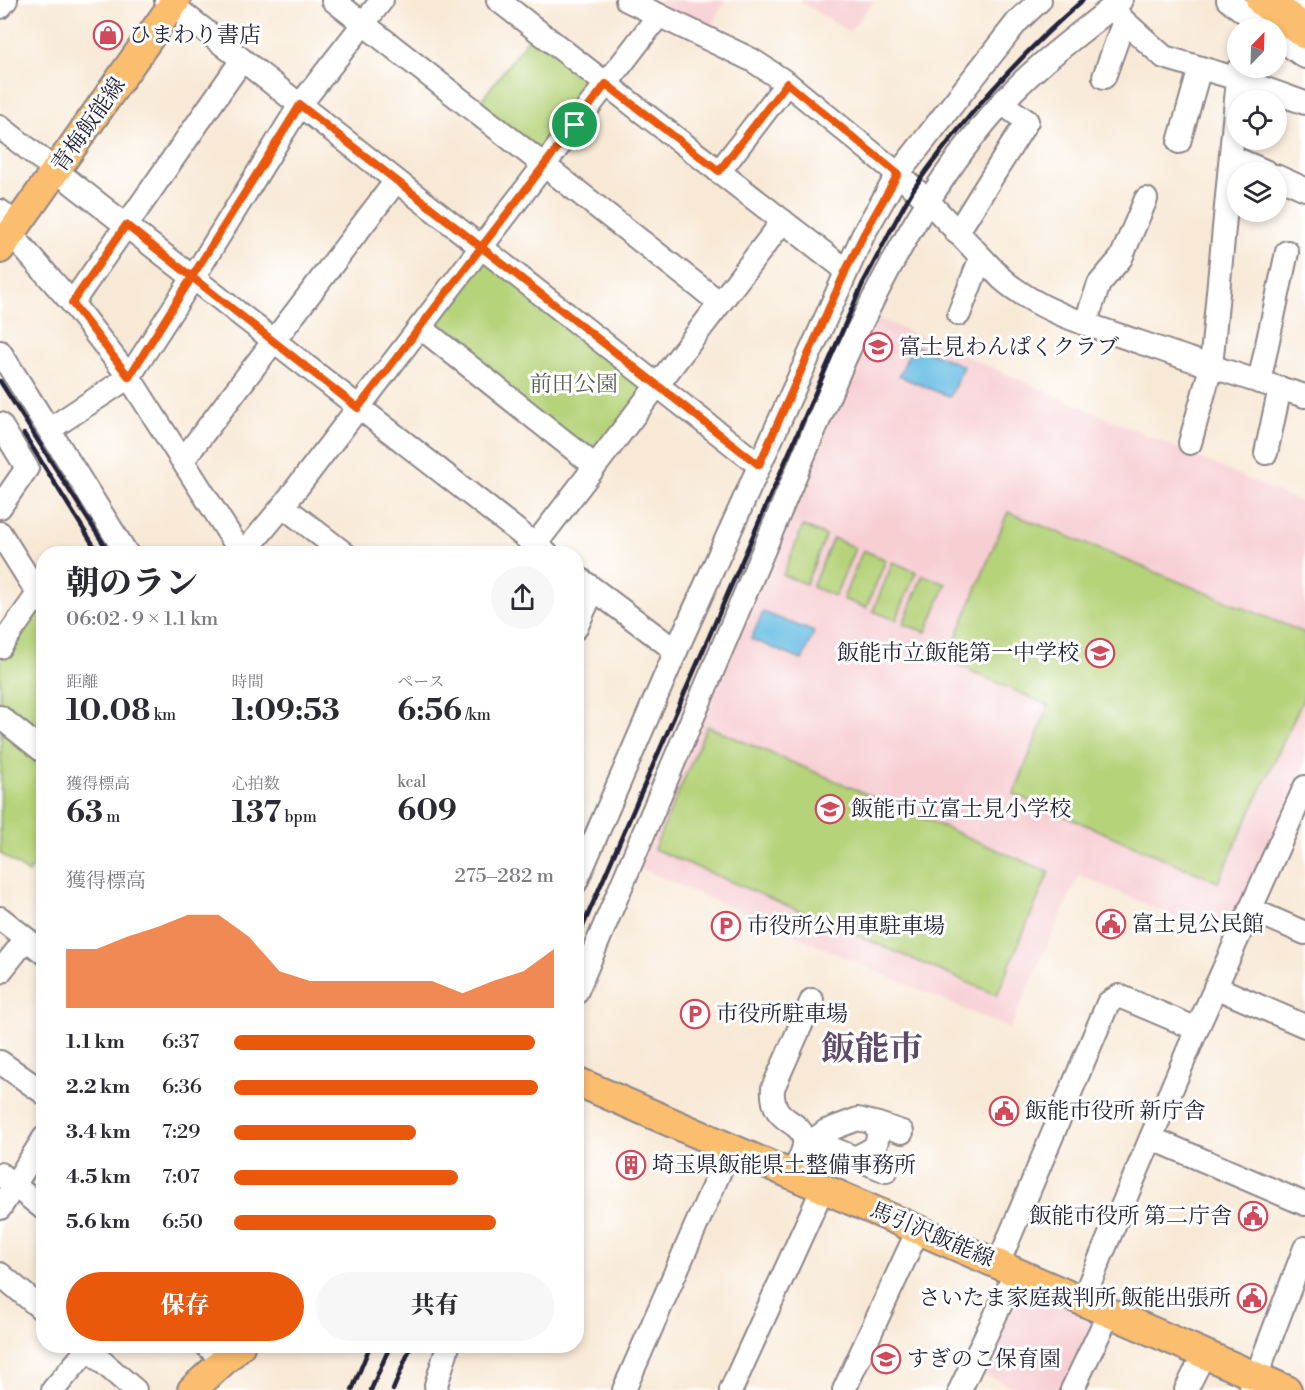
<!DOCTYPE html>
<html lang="ja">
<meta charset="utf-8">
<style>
body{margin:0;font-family:"Libre Bodoni","Noto Serif JP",serif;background:#f7f7f7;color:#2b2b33;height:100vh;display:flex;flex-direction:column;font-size:22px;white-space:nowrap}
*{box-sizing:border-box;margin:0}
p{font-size:20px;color:#7c7c81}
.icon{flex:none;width:33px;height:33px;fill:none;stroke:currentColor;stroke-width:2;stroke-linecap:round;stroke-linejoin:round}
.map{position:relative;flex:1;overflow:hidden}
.details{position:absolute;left:36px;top:546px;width:548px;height:807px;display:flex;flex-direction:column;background:#fff;border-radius:24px;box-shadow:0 3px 9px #0003}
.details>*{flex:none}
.needle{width:39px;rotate:23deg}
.fabs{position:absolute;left:1227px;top:18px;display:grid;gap:12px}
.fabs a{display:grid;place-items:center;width:60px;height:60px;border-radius:50%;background:#fff;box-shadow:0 3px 9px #0003;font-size:30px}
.pin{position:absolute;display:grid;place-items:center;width:51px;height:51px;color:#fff;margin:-26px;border:3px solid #fff;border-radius:50%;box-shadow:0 2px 6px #0007}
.round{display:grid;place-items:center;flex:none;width:63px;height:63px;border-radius:32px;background:#f7f7f7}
.summary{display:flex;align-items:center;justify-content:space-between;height:102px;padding:0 30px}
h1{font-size:33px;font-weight:800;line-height:45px}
.stats{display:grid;grid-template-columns:repeat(3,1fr);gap:9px;height:102px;padding:6px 30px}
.stats div{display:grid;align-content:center}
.stats b{font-size:30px;font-weight:800}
.stats small{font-size:16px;font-weight:400}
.stats p{font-size:16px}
.chart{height:168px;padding:12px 30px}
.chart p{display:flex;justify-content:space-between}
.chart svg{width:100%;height:108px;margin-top:6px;fill:#ea580c;opacity:.7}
.button{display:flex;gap:12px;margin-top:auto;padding:12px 30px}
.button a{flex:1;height:69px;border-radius:36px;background:#ea580c;color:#fff;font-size:24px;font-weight:800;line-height:69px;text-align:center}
.button a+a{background:#f7f7f7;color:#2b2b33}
ul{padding:0 30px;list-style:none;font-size:20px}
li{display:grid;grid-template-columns:96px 72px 1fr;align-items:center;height:45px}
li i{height:15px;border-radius:8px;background:#ea580c}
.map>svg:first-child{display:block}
</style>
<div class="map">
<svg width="1305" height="1390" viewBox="0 0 1305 1390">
<rect width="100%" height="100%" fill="#fff"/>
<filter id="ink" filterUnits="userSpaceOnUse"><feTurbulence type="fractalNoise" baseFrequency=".0167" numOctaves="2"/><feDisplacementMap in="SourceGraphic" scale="12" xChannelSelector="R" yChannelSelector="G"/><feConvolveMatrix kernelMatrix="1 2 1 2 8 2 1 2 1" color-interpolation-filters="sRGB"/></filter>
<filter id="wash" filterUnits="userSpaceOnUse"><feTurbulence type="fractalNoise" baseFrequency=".008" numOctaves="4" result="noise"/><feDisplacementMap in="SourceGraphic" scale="24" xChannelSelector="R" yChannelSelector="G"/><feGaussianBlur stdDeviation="1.35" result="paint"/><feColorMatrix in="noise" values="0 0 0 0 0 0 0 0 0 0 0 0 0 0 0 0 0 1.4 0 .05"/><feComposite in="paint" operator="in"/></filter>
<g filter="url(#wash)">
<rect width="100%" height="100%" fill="#f8e9d6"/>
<!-- built -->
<g fill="#f7cfd3">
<path d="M636 0H725L709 32Z"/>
<path d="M798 0H875L849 32Z"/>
<path d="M873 316 1305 504V765L1241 906 1227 912 1218 935 1079 875 1010 1029 637 867Z"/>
<path d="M1016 1282 1102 1319 1067 1390H1021L974 1370Z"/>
</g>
<!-- green -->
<g fill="#b5d379" stroke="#6c7a5a" stroke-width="1.5">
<path d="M531 35 591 81 593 93 550 148 540 150 479 103Z"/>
<path d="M481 247 657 386 595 466 420 327Z"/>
<path d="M1008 512 1305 633V695L1218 882 1014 794 1049 706 947 660Z"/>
<path d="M803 526 826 536 806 584 783 575Z"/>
<path d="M833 538 855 548 835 596 812 587Z"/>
<path d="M863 550 886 560 866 608 843 599Z"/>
<path d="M893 562 916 572 896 620 873 611Z"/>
<path d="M923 575 946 584 926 632 903 624Z"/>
<path d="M43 604V752L0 717V647Z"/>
<path d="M707 726 1049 872 997 995 654 849Z"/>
<path d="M1 732 43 762 44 852 29 873 0 853Z"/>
</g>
<!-- water -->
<g fill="#67bee4" stroke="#447090" stroke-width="1.5">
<path d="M913 345 963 366 950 397 899 376Z"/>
<path d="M763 612 814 632 802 660 751 639Z"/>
</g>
</g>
<g filter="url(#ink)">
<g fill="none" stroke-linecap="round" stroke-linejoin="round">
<!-- minor casing -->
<g stroke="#8d8688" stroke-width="26">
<g id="minor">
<path d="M166 0 759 465"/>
<path d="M333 0 720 303"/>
<path d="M498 0 846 270"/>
<path d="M627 0 752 60 787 83 898 174 929 202 1002 279C1040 312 1092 326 1139 342 1194 361 1249 379 1305 396"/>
<path d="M1228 0 1266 28"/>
<path d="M1300 0 1305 4"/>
<path d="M0 7 6 0"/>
<path d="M1112 7 1124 21 1164 57 1238 79 1305 103"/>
<path d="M1276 36 1305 57"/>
<path d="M1104 77 1124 21"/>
<path d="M0 127 547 554"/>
<path d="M1179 142 1200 68"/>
<path d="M1232 157 1267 172"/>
<path d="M719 172 787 83"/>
<path d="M1276 176 1305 189"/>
<path d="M0 211 17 225"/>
<path d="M957 233 1027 121 1001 103"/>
<path d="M11 234 72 303 129 377 242 554"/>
<path d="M72 303 242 60"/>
<path d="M959 314 981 257"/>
<path d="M1085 324 1099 284 1121 258 1146 199"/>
<path d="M420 327 595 466"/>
<path d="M0 352 127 554"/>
<path d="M1259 382 1287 252"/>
<path d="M0 424 27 468 0 507"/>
<path d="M50 429 129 377 193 278 300 105 382 0"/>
<path d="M1190 443 1211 367 1239 68"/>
<path d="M1266 453 1280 388"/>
<path d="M183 460 396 181"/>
<path d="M283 506 345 554"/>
<path d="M0 533 44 603"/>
<path d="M243 554 283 506 659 15"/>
<path d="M528 554 783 221"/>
<path d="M576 576 676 651"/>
<path d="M576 628 593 590"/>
<path d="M0 647 38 594"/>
<path d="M0 717 44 752"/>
<path d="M576 882 676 651 864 233 898 174 1017 22 1040 0"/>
<path d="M1250 909 1305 933"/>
<path d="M0 918 44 953"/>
<path d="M0 972 26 939"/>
<path d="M1215 987 1305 1026"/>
<path d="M576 993 845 358C885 270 935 177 1000 105 1035 65 1080 34 1121 0"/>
<path d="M0 1062 44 1093"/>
<path d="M858 1119 878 1124C879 1149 875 1147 855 1158L824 1145 804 1147 826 1131Z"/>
<path d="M878 1124 902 1132"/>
<path d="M1151 1138 1305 1204"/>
<path d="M855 1158 886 1171"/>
<path d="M0 1174 44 1209"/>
<path d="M792 1175C796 1166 803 1154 804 1145 806 1117 770 1127 773 1088L812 1000"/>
<path d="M0 1208 44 1138"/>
<path d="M998 1264 1108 1003 1119 996 1197 1029"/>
<path d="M0 1274 44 1311"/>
<path d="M1082 1301 1197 1029 1305 787"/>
<path d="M84 1346 135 1390"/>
<path d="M207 1346 223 1359"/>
<path d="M53 1390 88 1349"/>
<path d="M437 1390 436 1385 448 1346"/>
<path d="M624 1390 730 1148"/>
<path d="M731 1390 823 1188"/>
<path d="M844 1390 918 1230"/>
<path d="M960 1390 1016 1272"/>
<path d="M1072 1390 1109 1313"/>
<path d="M1186 1390 1204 1354"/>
<path d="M1251 1390 1305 1248"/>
</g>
</g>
<!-- major casing -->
<g stroke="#8d8688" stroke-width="32">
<g id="major">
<path d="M0 249 176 0"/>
<path d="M576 1081 1287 1390"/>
<path d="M192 1390 240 1346"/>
</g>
</g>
<!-- highway casing -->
<g stroke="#8d8688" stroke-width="36">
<path id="highway" d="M1263 0 1305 32"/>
</g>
<!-- minor -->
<use href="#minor" stroke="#fff" stroke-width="22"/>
<!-- major -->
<use href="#major" stroke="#fbbd6e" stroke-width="28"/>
<!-- highway -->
<use href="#highway" stroke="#fbbd6e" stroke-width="33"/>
<!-- rail -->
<g stroke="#22223b" stroke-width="4.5">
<path d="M0 381 110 554"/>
<path d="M24 434 99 554"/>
<path d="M576 942 863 283C880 252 895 220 913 190 925 171 940 153 954 135 993 86 1036 41 1083 0"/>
<path d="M352 1390 370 1346"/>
<path d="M371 1390 390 1346"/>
<path d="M393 1390 411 1346"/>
</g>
</g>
</g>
<g fill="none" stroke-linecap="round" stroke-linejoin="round" filter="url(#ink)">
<!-- route casing -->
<g stroke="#fff" stroke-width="12">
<path id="route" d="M575 125C503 219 430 313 358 408 281 347 203 286 126 225L72 303 129 377 300 105 759 465 846 270 864 234 898 174 787 83 719 171 606 84 575 125"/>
</g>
<!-- route -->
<use href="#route" stroke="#ea580c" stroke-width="8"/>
</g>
<!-- icons -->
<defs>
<g id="shop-ring" transform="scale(1.5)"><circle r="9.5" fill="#fff" stroke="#d1495b" stroke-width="1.5"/><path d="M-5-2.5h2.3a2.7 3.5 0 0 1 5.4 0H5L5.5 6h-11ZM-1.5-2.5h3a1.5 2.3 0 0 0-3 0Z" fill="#d1495b"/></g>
<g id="school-ring" transform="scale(1.5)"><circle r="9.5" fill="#fff" stroke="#d1495b" stroke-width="1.5"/><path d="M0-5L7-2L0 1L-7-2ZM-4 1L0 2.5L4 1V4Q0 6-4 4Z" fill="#d1495b"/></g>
<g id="civic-ring" transform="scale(1.5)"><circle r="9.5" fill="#fff" stroke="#d1495b" stroke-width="1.5"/><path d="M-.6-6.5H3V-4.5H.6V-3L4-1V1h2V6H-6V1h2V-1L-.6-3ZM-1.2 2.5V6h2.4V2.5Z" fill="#d1495b"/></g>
<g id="parking-ring" transform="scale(1.5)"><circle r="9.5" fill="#fff" stroke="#d1495b" stroke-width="1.5"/><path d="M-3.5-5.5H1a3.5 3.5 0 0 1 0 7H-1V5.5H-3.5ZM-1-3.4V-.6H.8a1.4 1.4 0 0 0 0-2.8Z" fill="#d1495b"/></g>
<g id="building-ring" transform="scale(1.5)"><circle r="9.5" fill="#fff" stroke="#d1495b" stroke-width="1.5"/><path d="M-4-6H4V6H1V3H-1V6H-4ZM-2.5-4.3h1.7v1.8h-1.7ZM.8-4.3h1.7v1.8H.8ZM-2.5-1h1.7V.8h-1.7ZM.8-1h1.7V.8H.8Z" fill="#d1495b"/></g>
</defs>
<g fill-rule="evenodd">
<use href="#shop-ring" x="108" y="35"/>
<use href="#school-ring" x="878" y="347"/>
<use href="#school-ring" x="1100" y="653"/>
<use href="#school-ring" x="830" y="809"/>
<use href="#civic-ring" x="1111" y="924"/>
<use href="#parking-ring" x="726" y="926"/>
<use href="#parking-ring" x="695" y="1014"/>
<use href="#civic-ring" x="1004" y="1111"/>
<use href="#building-ring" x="631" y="1165"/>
<use href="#civic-ring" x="1253" y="1216"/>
<use href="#civic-ring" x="1252" y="1298"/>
<use href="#school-ring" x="886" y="1359"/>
</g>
<g text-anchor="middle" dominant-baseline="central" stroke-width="6" stroke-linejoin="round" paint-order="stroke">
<!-- poi labels -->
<g font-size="22" fill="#22223b" stroke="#fff" text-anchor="start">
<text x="129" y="35">ひまわり書店</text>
<text x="899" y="347">富士見わんぱくクラブ</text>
<text x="1079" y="653" text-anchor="end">飯能市立飯能第一中学校</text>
<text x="851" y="809">飯能市立富士見小学校</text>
<text x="1132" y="924">富士見公民館</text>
<text x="747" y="926">市役所公用車駐車場</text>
<text x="716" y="1014">市役所駐車場</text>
<text x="1025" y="1111">飯能市役所 新庁舎</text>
<text x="652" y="1165">埼玉県飯能県土整備事務所</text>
<text x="1232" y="1216" text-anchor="end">飯能市役所 第二庁舎</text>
<text x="1231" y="1298" text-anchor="end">さいたま家庭裁判所 飯能出張所</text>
<text x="907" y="1359">すぎのこ保育園</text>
</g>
<!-- street labels -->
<g font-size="22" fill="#22223b" stroke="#fff">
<text transform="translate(89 125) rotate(-55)">青梅飯能線</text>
<text transform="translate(932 1235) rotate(23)">馬引沢飯能線</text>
</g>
<!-- park labels -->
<g font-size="22" fill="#556051" stroke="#fff">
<text x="574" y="384">前田公園</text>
</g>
<!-- town labels -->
<g font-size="34" font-weight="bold" fill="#5f4b69" stroke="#fff">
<text x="872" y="1050">飯能市</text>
</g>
</g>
</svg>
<div class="fabs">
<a><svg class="needle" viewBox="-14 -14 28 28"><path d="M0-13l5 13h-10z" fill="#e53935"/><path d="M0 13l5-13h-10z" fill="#7c7c81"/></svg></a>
<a><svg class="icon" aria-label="locate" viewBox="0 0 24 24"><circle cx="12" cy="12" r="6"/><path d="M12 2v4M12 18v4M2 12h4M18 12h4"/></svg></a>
<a><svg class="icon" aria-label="layers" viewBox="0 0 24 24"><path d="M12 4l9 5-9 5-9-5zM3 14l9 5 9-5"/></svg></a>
</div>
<div class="pin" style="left:575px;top:125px;background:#1e9e55"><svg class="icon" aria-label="arrive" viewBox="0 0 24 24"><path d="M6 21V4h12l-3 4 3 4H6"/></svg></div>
<section class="details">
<div class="summary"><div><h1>朝のラン</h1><p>06:02 · 9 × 1.1 km</p></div><a class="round"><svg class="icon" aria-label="share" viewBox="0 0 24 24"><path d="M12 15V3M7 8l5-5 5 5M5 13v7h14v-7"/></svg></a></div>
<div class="stats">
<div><p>距離</p><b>10.08<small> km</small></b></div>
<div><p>時間</p><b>1:09:53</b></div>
<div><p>ペース</p><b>6:56<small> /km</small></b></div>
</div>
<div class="stats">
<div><p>獲得標高</p><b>63<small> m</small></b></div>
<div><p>心拍数</p><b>137<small> bpm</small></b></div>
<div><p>kcal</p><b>609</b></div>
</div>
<div class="chart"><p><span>獲得標高</span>275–282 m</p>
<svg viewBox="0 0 160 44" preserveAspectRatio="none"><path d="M0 44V20L10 20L20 15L30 11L40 6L50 6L60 15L70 29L80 33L90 33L100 33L110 33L120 33L130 38L140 33L150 29L160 20V44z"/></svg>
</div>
<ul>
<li><b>1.1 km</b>6:37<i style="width:94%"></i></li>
<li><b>2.2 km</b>6:36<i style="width:95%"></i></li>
<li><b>3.4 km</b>7:29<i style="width:57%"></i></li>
<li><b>4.5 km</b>7:07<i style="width:70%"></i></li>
<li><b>5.6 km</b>6:50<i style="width:82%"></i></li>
</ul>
<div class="button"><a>保存</a><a>共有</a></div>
</section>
</div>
